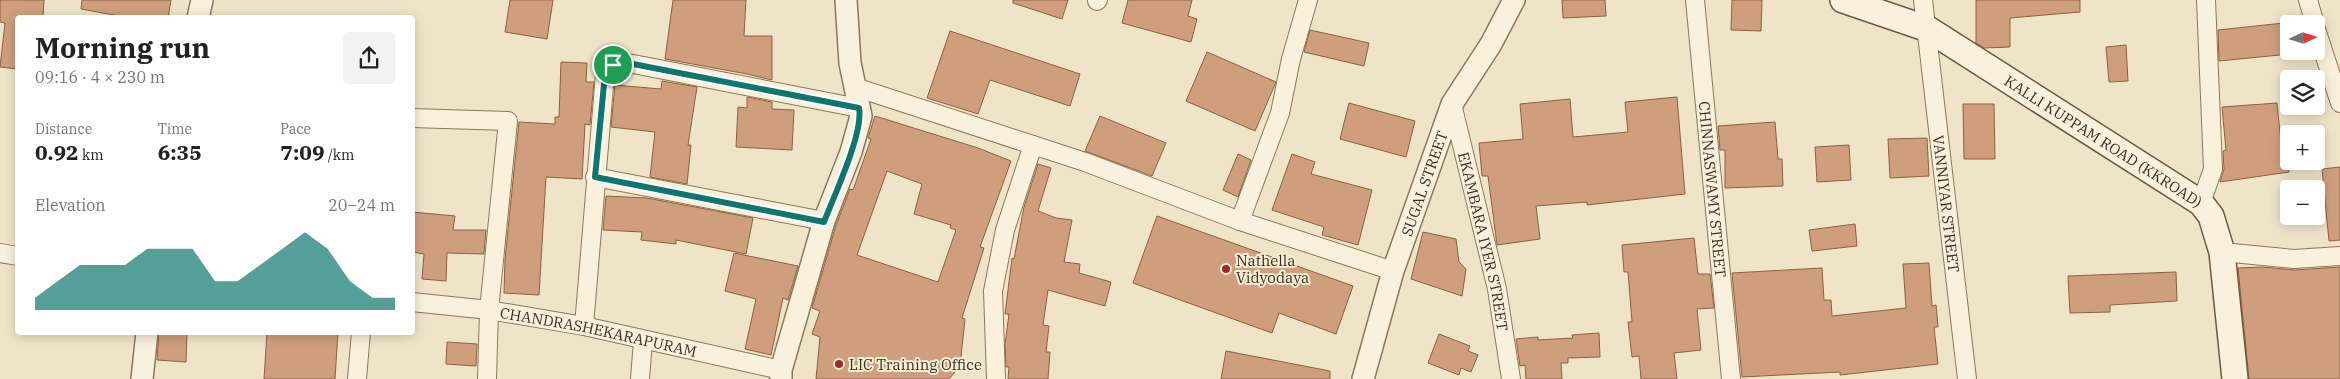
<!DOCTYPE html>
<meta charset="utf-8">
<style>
body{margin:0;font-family:"IBM Plex Serif",serif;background:#f2f2f2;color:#202124;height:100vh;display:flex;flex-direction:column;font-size:19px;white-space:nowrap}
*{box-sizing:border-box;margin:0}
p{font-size:16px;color:#757577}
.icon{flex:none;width:28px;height:28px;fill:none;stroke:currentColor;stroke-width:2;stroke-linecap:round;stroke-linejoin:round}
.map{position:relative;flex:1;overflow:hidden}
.drawer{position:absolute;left:15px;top:15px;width:400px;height:320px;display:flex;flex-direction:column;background:#fff;border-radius:5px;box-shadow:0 2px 12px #0003}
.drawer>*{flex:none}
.needle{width:32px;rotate:86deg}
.controls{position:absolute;left:2280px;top:15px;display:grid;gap:10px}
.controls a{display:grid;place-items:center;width:45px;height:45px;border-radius:5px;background:#fff;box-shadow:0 2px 12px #0003;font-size:25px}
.pin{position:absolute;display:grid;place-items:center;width:42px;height:42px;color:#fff;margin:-21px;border:2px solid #fff;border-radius:50%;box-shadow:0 1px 5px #0007}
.round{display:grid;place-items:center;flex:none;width:52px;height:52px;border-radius:5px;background:#f2f2f2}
.summary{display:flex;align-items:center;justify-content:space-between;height:85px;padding:0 20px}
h1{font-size:28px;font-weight:700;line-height:38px}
.stats{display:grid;grid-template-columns:repeat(3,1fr);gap:8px;height:85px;padding:5px 20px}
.stats div{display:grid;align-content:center}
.stats b{font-size:21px;font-weight:700}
.stats small{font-size:14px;font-weight:400}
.stats p{font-size:14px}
.chart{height:140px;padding:10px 20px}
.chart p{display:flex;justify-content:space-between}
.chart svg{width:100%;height:90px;margin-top:5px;fill:#0f766e;opacity:.7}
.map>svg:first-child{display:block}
</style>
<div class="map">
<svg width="2340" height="379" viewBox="0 0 2340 379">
<rect width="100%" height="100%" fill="#f0e4c8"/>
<!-- building -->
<g fill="#cf9f7d" stroke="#8d5f41" fill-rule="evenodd">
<path d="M0 0H44L43 18H18V69L0 67 5 23 0 22Z"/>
<path d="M82 0H171L168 18H130L81 9Z"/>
<path d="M510 0H553L547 39 505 32Z"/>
<path d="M673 0H746L744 36H772V80L747 74 665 59Z"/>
<path d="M1013 0H1068L1062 19 1013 3Z"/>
<path d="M1128 0H1192L1188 16 1197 19 1191 42 1122 23Z"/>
<path d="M1562 0H1605L1606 16 1563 18Z"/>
<path d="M1732 0H1762L1761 31 1731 30Z"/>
<path d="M1976 0H2080V12L2010 18V47L1984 48 1976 43Z"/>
<path d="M2303 21 2304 24H2289V51L2310 52 2219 61 2218 30Z"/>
<path d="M1310 30 1369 43 1364 66 1304 52Z"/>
<path d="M950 31 1080 74 1070 106 990 80 978 114 927 98Z"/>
<path d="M2126 45 2128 81 2109 82 2106 47Z"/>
<path d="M1207 52 1276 82 1255 131 1186 101Z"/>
<path d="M561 62 587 63 586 82H594L590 125 585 124 582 179 546 177 539 295 504 293 505 259 519 122 555 124V117H559Z"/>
<path d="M662 81 697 87 688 145H691L687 184 650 177 655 132 611 127 615 85 661 89Z"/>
<path d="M747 97 772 102V109L794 110 792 150 736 147 738 107 747 108Z"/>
<path d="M1677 97 1685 194 1587 205V202L1536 206 1540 239 1497 245 1488 176H1482L1479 143 1523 139 1520 104 1570 99 1573 137 1628 132 1625 102Z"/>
<path d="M1349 103 1415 121 1406 157 1340 139Z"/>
<path d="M2277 103 2281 142 2289 140V172L2220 182 2224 169 2223 151 2226 150 2222 107Z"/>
<path d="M1963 104H1994L1995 159H1964Z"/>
<path d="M875 116 978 148 1011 161 980 247 984 248 962 318 965 319 960 366 949 379H816L820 337 812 334 820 311 812 308 836 225 850 189 853 190 871 139 868 138ZM887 171 922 184 914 214 951 225 950 228 956 230 938 282 857 255Z"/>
<path d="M1100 116 1166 143 1152 176 1085 151Z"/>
<path d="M1775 122 1778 159H1782L1783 186 1725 188V150H1720L1718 126Z"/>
<path d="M1927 138 1929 176 1890 178 1888 139Z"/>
<path d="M1849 145 1851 180 1817 182 1815 147Z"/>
<path d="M1238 154 1251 160 1238 197 1223 190Z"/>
<path d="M1292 154 1315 162 1311 174 1372 190 1358 245 1322 235 1324 227 1272 210Z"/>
<path d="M1038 164 1051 168 1038 211 1056 218 1072 220 1064 262 1080 264 1079 273 1111 282 1105 306 1048 290 1043 325 1049 326 1046 352H1050L1048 379H1008L1009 367H1006L1005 344 1009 314H1005L1012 258 1014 259 1024 207Z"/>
<path d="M2340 167V240L2329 241 2322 169Z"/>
<path d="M606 196 647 198 753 218 746 254 676 240V244L641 240 642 232 603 230Z"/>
<path d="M412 212 455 216 453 230H486L484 254 447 253 446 281 422 279 424 254 412 252Z"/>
<path d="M1157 216 1353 286 1336 334 1279 313 1272 333 1133 283Z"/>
<path d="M1855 224 1857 246 1812 251 1809 230Z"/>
<path d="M1423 232 1456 239 1459 262 1466 269 1462 296 1411 279Z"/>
<path d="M1694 238 1698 274H1710L1714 308 1697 309 1701 350 1674 353 1677 379H1641L1639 356 1632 357 1628 322H1632L1628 272H1624L1622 245Z"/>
<path d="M734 253 798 266 788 300 783 298 771 355 745 349 756 299 725 291Z"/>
<path d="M1929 263 1932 306 1936 305 1938 327H1934L1938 364 1840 375V372L1742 377 1732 273 1822 268 1824 300H1831L1832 316 1906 308 1903 264Z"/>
<path d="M2262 267 2295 270 2340 267V379H2249L2238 268Z"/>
<path d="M2176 272 2177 301 2110 305V312L2070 313 2068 276Z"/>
<path d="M159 332H187L186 362 157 360Z"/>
<path d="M267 332H338L335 379H264Z"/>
<path d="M1599 333 1600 357 1568 358V363H1561L1562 379H1526L1525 365 1520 366 1516 339 1538 337V340L1573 338 1572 335Z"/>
<path d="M1439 334 1470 346 1468 351 1478 355 1471 372 1461 368 1459 375 1428 363Z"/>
<path d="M447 342 477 344 476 366 446 364Z"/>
<path d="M1226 351 1330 371V379H1221Z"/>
</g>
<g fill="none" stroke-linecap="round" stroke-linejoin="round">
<!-- minor casing -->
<g stroke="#8d765c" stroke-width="20">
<g id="minor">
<path id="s1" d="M1695 0 1731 379"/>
<path id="s2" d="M1923 0 1967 379"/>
<path d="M2308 0 2315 24"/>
<path d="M1097 1 1098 0"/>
<path d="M2316 29 2340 103"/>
<path d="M855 87 1085 162 1240 221 1393 271"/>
<path id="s3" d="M1452 104 1497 289 1511 379"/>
<path d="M412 118 508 121 489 310 487 379"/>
<path d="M595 177 824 221"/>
<path d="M2201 203 2213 169 2206 0"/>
<path d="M1240 221 1280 113 1291 59 1308 0"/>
<path d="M2222 252 2294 259 2340 256"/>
<path d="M0 253 18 256"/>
<path id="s4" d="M412 302 489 310 584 326 781 370"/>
<path d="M584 326 605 74 613 65 628 63 859 108"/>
<path d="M357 379 361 332"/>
<path d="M640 379 643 340"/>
<path d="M996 379 993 291 1005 230 1033 145"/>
</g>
</g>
<!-- tertiary casing -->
<g stroke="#8d765c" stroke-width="24">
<g id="tertiary">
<path d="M198 18 202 0"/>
<path d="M142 379 147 332"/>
<path d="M781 379V370L824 221 851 152 861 116 850 63 846 0"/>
<path id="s5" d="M1363 379 1393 271 1452 104 1491 44 1514 0"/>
</g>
</g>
<!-- secondary casing -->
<g stroke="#6f573f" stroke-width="28">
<g id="secondary">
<path id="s6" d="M1843 0 1928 29 2201 203 2211 216 2222 252 2235 379"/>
</g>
</g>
<!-- minor -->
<use href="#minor" stroke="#faf1dc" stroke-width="18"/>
<!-- tertiary -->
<use href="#tertiary" stroke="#faf1dc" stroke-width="21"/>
<!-- secondary -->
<use href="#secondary" stroke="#faf1dc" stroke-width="25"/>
</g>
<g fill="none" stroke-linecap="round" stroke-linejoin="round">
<!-- route casing -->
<g stroke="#fff" stroke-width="10">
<path id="route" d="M628 63 859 108C864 132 834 196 824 222L595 177 605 74 613 65Z"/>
</g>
<!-- route -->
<use href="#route" stroke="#0f766e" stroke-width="6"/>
</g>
<!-- markers -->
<g fill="#9e2a2b" stroke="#f7eed8" stroke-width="2">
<circle cx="1226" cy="269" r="5"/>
<circle cx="839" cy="364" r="5"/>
</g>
<g text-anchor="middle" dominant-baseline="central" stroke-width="4" stroke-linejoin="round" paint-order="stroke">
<!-- street labels -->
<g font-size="15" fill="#3d2e20" stroke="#f7eed8">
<text stroke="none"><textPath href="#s6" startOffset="298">KALLI KUPPAM ROAD (KKROAD)</textPath></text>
<text stroke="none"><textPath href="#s5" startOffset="205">SUGAL STREET</textPath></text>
<text stroke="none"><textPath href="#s1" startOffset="190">CHINNASWAMY STREET</textPath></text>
<text stroke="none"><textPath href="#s2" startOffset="205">VANNIYAR STREET</textPath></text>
<text stroke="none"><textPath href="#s3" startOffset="141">EKAMBARA IYER STREET</textPath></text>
<text stroke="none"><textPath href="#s4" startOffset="189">CHANDRASHEKARAPURAM</textPath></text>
</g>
<!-- poi labels -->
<g font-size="15" fill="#3d2e20" stroke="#f7eed8" text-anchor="start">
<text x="1236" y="260">Nathella<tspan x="1236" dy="17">Vidyodaya</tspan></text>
<text x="849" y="364">LIC Training Office</text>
</g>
</g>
</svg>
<div class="controls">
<a><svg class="needle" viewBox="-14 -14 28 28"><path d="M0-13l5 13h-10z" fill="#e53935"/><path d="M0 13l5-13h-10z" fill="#757577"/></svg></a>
<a><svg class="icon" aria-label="layers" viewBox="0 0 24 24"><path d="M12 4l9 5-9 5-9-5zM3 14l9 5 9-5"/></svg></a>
<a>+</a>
<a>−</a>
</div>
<div class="pin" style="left:613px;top:65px;background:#1e9e55"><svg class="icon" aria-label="arrive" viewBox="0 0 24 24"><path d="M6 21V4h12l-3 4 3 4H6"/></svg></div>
<section class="drawer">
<div class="summary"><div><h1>Morning run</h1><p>09:16 · 4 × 230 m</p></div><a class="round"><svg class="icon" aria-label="share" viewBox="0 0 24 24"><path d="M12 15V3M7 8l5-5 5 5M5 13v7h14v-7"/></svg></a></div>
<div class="stats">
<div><p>Distance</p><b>0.92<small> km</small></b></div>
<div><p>Time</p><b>6:35</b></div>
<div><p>Pace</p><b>7:09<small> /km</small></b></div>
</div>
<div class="chart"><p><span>Elevation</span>20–24 m</p>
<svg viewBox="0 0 160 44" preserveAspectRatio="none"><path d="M0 44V38L10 30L20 22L30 22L40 22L50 14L60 14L70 14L80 30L90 30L100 22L110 14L120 6L130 14L140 30L150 38L160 38V44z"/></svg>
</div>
</section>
</div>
